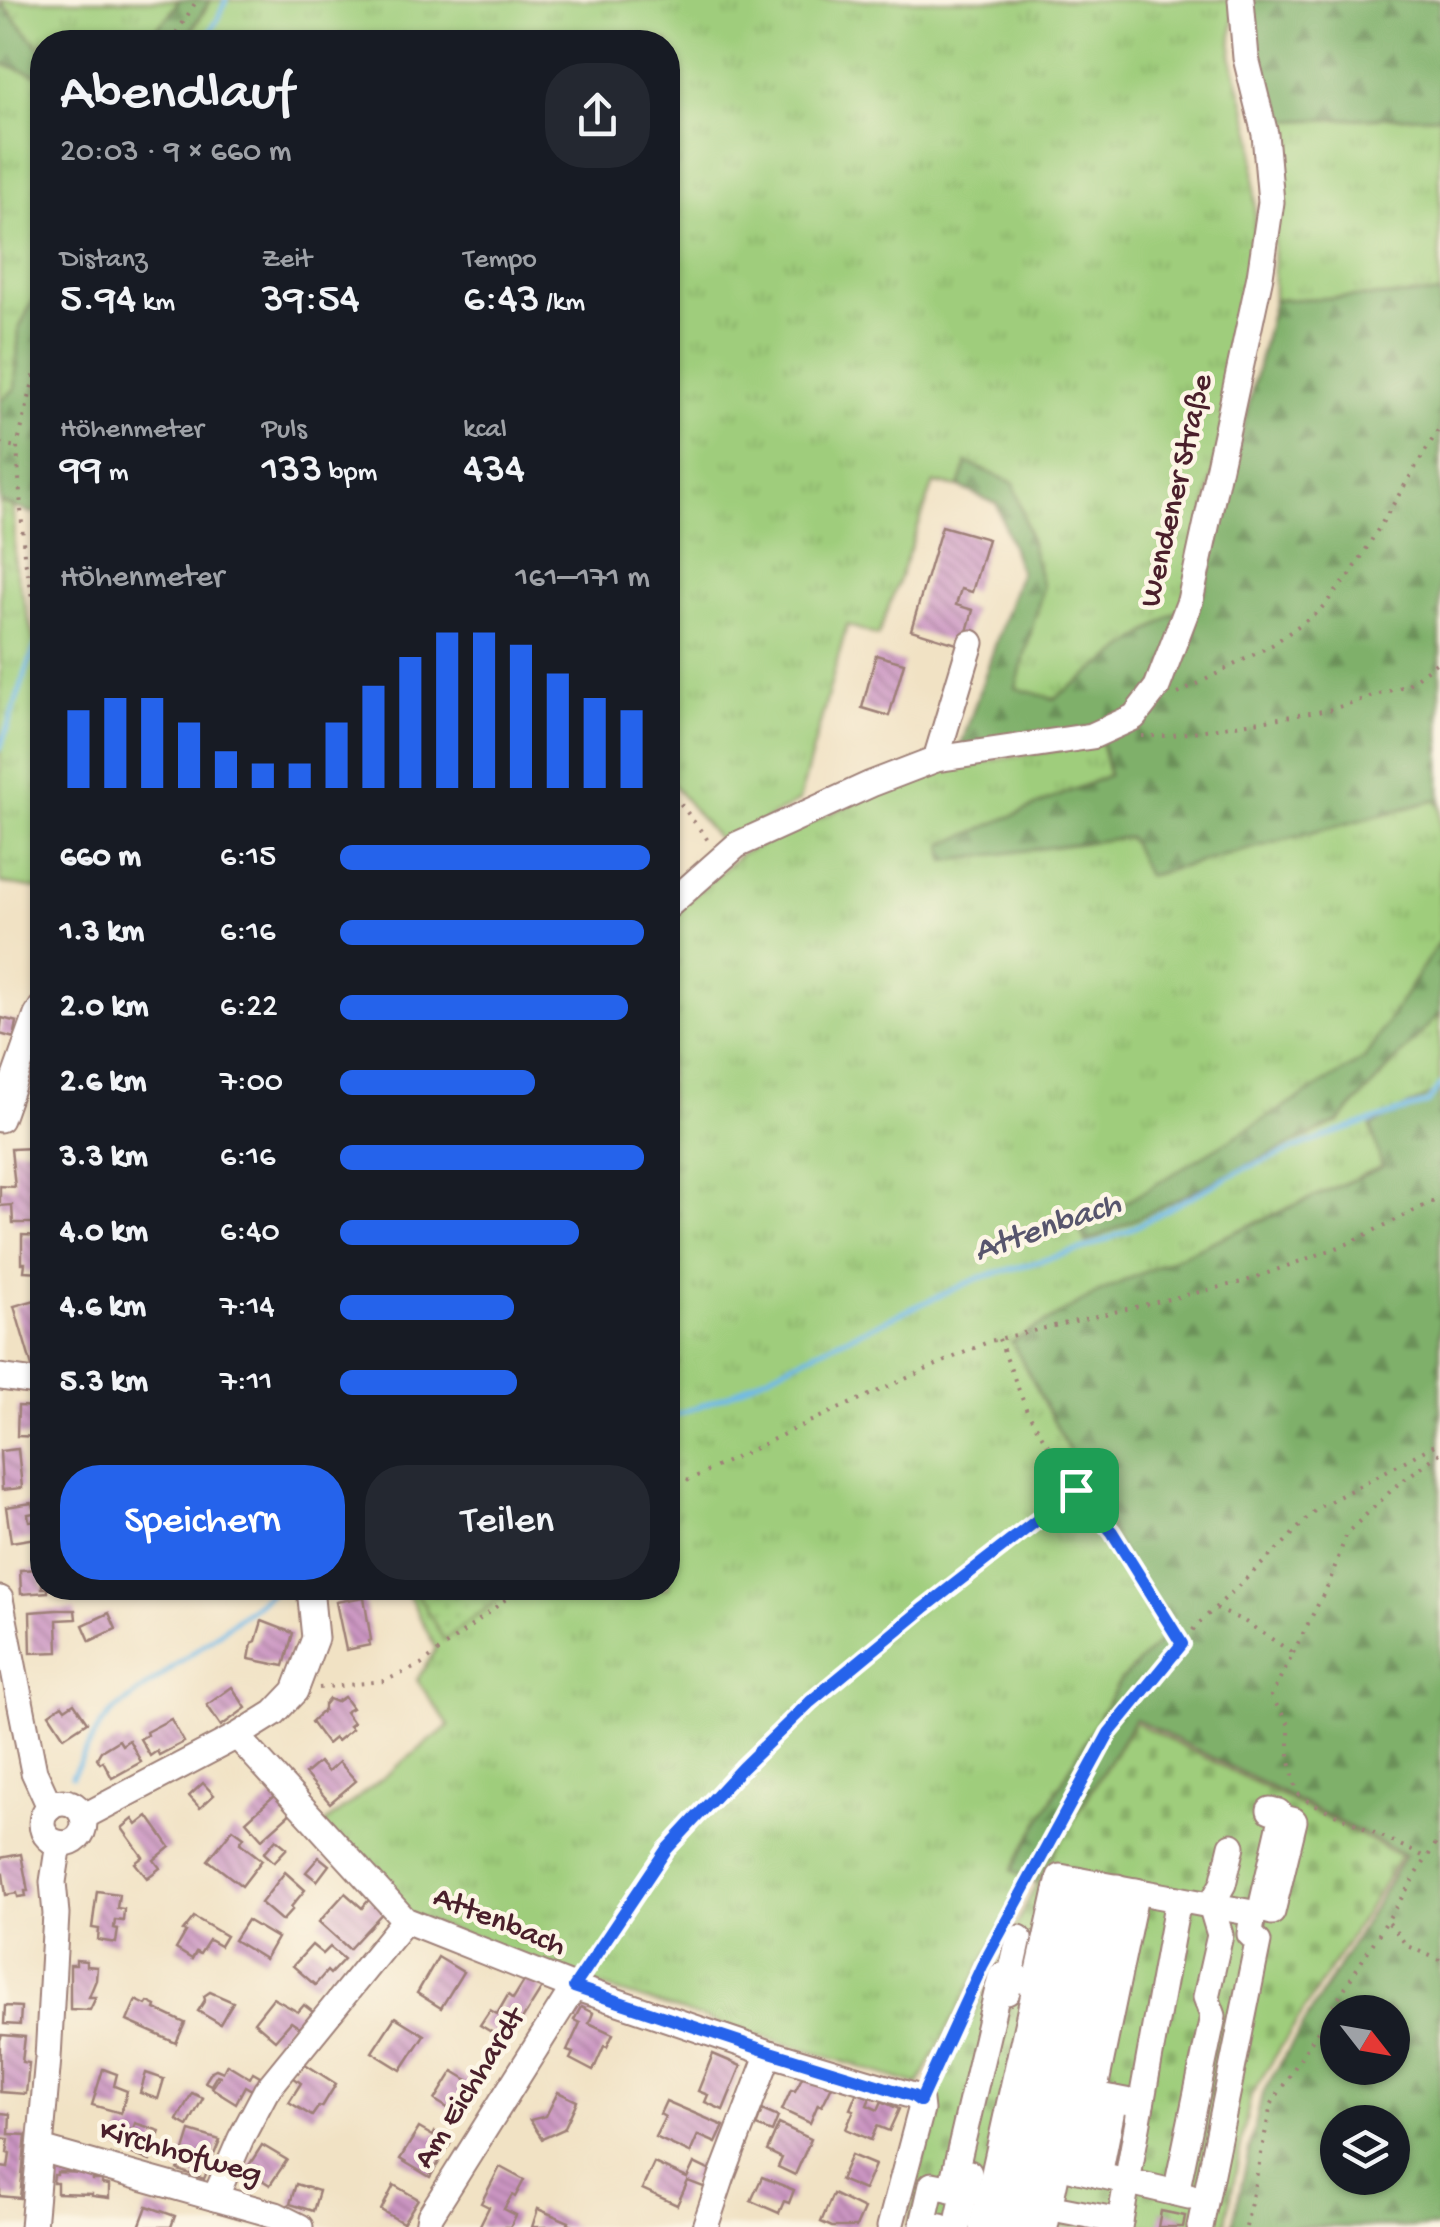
<!DOCTYPE html>
<html lang="de">
<meta charset="utf-8">
<style>
body{margin:0;font-family:"Gochi Hand",sans-serif;background:#242831;color:#f1f3f6;height:100vh;display:flex;flex-direction:column;font-size:38px;white-space:nowrap}
*{box-sizing:border-box;margin:0}
p{font-size:32px;color:#9ea1a6}
.icon{flex:none;width:55px;height:55px;fill:none;stroke:currentColor;stroke-width:2;stroke-linecap:round;stroke-linejoin:round}
.map{position:relative;flex:1;overflow:hidden}
.side{position:absolute;left:30px;top:30px;width:650px;height:1570px;display:flex;flex-direction:column;background:#171b24;border-radius:40px;box-shadow:0 2px 8px #0004}
.side>*{flex:none}
.needle{width:65px;rotate:121deg}
.controls{position:absolute;left:1320px;top:1995px;display:grid;gap:20px}
.controls a{display:grid;place-items:center;width:90px;height:90px;border-radius:50%;background:#171b24;box-shadow:0 2px 8px #0004;font-size:50px}
.pin{position:absolute;display:grid;place-items:center;width:85px;height:85px;color:#fff;margin:-42px;border-radius:20px;box-shadow:0 5px 15px #0006}
.round{display:grid;place-items:center;flex:none;width:105px;height:105px;border-radius:40px;background:#242831}
.summary{display:flex;align-items:center;justify-content:space-between;height:170px;padding:0 30px}
h1{font-size:55px;font-weight:600;line-height:75px}
.metrics{display:grid;grid-template-columns:repeat(3,1fr);gap:15px;height:170px;padding:10px 30px}
.metrics div{display:grid;align-content:center}
.metrics b{font-size:42px;font-weight:600}
.metrics small{font-size:28px;font-weight:400}
.metrics p{font-size:28px}
.chart{height:280px;padding:20px 30px}
.chart p{display:flex;justify-content:space-between}
.chart svg{width:100%;height:180px;margin-top:10px;stroke:#2563eb;stroke-width:6}
.primary-button{display:flex;gap:20px;margin-top:auto;padding:20px 30px}
.primary-button a{flex:1;height:115px;border-radius:40px;background:#2563eb;color:#fff;font-size:40px;font-weight:600;line-height:115px;text-align:center}
.primary-button a+a{background:#242831;color:#f1f3f6}
ul{padding:0 30px;list-style:none;font-size:32px}
li{display:grid;grid-template-columns:160px 120px 1fr;align-items:center;height:75px}
li i{height:25px;border-radius:12px;background:#2563eb}
.map>svg:first-child{display:block}
</style>
<div class="map">
<svg width="1440" height="2227" viewBox="0 0 1440 2227">
<defs>
<pattern id="grass-tufts" width="24" height="20" patternUnits="userSpaceOnUse" patternTransform="scale(2.5)"><rect width="24" height="20" fill="#9fcd7b"/><path d="M3 7l-1-3M5 7V3M7 7l1-3M15 17l-1-3M17 17v-4M19 17l1-3" fill="none" stroke="#8ab06a"/></pattern>
<pattern id="forest-firs" width="22" height="20" patternUnits="userSpaceOnUse" patternTransform="scale(2.5)"><rect width="22" height="20" fill="#7fb06b"/><path d="M5 1l3.5 6h-7zM16 11l3.5 6h-7z" fill="#6a8f58"/></pattern>
<pattern id="cemetery-stones" width="16" height="16" patternUnits="userSpaceOnUse" patternTransform="scale(2.5)"><rect width="16" height="16" fill="#9fcd7b"/><path d="M2 7V4a2 2 0 0 1 4 0v3zM10 15v-3a2 2 0 0 1 4 0v3z" fill="#8ab06a"/></pattern>
<pattern id="park-dots" width="8" height="8" patternUnits="userSpaceOnUse" patternTransform="scale(2.5)"><rect width="8" height="8" fill="#9fcd7b"/><path d="M2 2h.1M6 6h.1" fill="none" stroke="#8ab06a" stroke-width="1.8" stroke-linecap="round"/></pattern>
<pattern id="building-back-hatch" width="6" height="6" patternUnits="userSpaceOnUse" patternTransform="scale(2.5)"><rect width="6" height="6" fill="#cb95c2"/><path d="M-1 5l2 2M0 0l6 6M5-1l2 2" fill="none" stroke="#a7799e"/></pattern>
</defs>
<rect width="100%" height="100%" fill="#fcf5e5"/>
<filter id="ink" filterUnits="userSpaceOnUse"><feTurbulence type="fractalNoise" baseFrequency=".01" numOctaves="2"/><feDisplacementMap in="SourceGraphic" scale="20" xChannelSelector="R" yChannelSelector="G"/><feConvolveMatrix kernelMatrix="1 2 1 2 8 2 1 2 1" color-interpolation-filters="sRGB"/></filter>
<filter id="wash" filterUnits="userSpaceOnUse"><feTurbulence type="fractalNoise" baseFrequency=".0048" numOctaves="4" result="noise"/><feDisplacementMap in="SourceGraphic" scale="40" xChannelSelector="R" yChannelSelector="G"/><feGaussianBlur stdDeviation="2.25" result="paint"/><feColorMatrix in="noise" values="0 0 0 0 0 0 0 0 0 0 0 0 0 0 0 0 0 1.4 0 .05"/><feComposite in="paint" operator="in"/></filter>
<g filter="url(#wash)">
<rect width="100%" height="100%" fill="#f1e2c4"/>
<!-- grass -->
<g fill="url(#grass-tufts)" stroke="#747653" stroke-width="2.5">
<path d="M0 0H179L168 17 143 42H42V51Z"/>
<path d="M211 0H1234L1231 55 1254 139 1255 273 1186 605 1054 699 1015 688 1043 587 1014 483 967 464 959 487 934 483 878 636 847 625 799 801 723 845 668 779V42H185Z"/>
<path d="M0 63 42 76V281L19 329 15 389 0 401Z"/>
<path d="M1440 116V294L1274 300 1272 121Z"/>
<path d="M0 502 14 507 15 566 42 670V890L0 883Z"/>
<path d="M1102 742 1109 775 944 845 1130 837 1148 876 1437 800 1440 806V940L1365 1059 1080 1231 1338 1123 1440 1013V1090L1371 1126 1383 1166 1099 1292 1012 1342 1166 1636 1120 1681 1012 1869 1027 1879 918 2085 574 1978 401 1911 323 1825 449 1726 417 1680 436 1649 405 1588H668V918L742 853 869 796 941 769Z"/>
</g>
<!-- forest -->
<g fill="url(#forest-firs)" stroke="#64684b" stroke-width="2.5" fill-rule="evenodd">
<path d="M179 0H210L184 42H143L168 17Z"/>
<path d="M1245 0H1440V116L1272 121Z"/>
<path d="M0 2 42 51V76L0 63Z"/>
<path d="M42 281V512L31 513 0 502V401L15 389 19 329Z"/>
<path d="M1440 294V806L1436 800 1147 876 1129 837 945 861 943 845 1109 775 1098 727 960 749 1020 572 997 504 959 487 967 463 1014 483 1043 587 1016 688 1054 699 1203 593 1274 300Z"/>
<path d="M1440 940V1013L1338 1122 1086 1243 1080 1230 1364 1059Z"/>
<path d="M1440 1090V2224L1438 2227H1232L1262 2094 1405 1855 1135 1719 1035 1883 1012 1870 1120 1681 1166 1635 1012 1342 1099 1292 1382 1167 1371 1126ZM1338 2012H1392V2068H1338ZM1338 2122H1392V2178H1338Z"/>
</g>
<!-- cemetery -->
<path fill="url(#cemetery-stones)" stroke="#747653" stroke-width="2.5" d="M1134 1722 1401 1856 1251 2095 1225 2227H908L938 2087 1044 1868Z"/>
<!-- park -->
<path fill="url(#park-dots)" stroke="#747653" stroke-width="2.5" d="M414 1588H514L444 1640Z"/>
<g fill="none" stroke-linecap="round" stroke-linejoin="round">
<!-- stream -->
<g stroke="#6fbae8" stroke-width="5">
<path d="M204 42 218 19 226 0"/>
<path d="M0 749 33 652 42 632"/>
<path d="M668 1418 728 1395 817 1351 979 1278 1087 1248 1129 1230 1239 1171 1338 1132 1428 1103 1440 1085"/>
<path d="M72 1776 100 1726 113 1712 273 1592"/>
</g>
</g>
<g id="blocks">
<!-- building -->
<g fill="url(#building-back-hatch)">
<path d="M942 526 988 539 972 592 961 589 956 605 973 610 963 646 911 630Z"/>
<path d="M876 655 904 663 889 716 862 708Z"/>
<path d="M2 1018 17 1022 14 1038 0 1034Z"/>
<path d="M42 1033V1079L28 1076Z"/>
<path d="M34 1148 37 1187H32L33 1223H13L12 1205 0 1206V1186L15 1187 11 1149Z"/>
<path d="M22 1235 42 1236V1272L24 1271 25 1263H22Z"/>
<path d="M42 1298V1367L33 1370 14 1306Z"/>
<path d="M18 1406 37 1407V1413H41L40 1437 17 1436Z"/>
<path d="M18 1449 22 1488 2 1490 0 1451Z"/>
<path d="M32 1503 34 1513 28 1514 29 1521 42 1520V1537L11 1542 6 1507Z"/>
<path d="M42 1569V1588H48V1592L21 1594 20 1570Z"/>
<path d="M364 1597 371 1640 369 1641 370 1645 346 1650 336 1602Z"/>
<path d="M57 1610H75L76 1619 57 1620 58 1652 31 1653 30 1612Z"/>
<path d="M109 1613 116 1629 90 1641 83 1625Z"/>
<path d="M262 1621 293 1633 284 1666 249 1659 252 1643 256 1641Z"/>
<path d="M232 1687 246 1708 221 1726 207 1705Z"/>
<path d="M344 1697 352 1708 345 1712 353 1723 349 1726 352 1729 337 1741 334 1738 327 1744 311 1722 324 1710V1705L329 1699 336 1702Z"/>
<path d="M74 1703 87 1722 64 1737 49 1714 62 1705 65 1709Z"/>
<path d="M171 1719 184 1742 159 1755 157 1751 150 1756 140 1739 147 1735 146 1732Z"/>
<path d="M119 1740 122 1745 129 1740 141 1762 112 1778 103 1761 100 1763 97 1758 101 1751Z"/>
<path d="M319 1762 328 1772 339 1762 356 1781 330 1803 305 1774Z"/>
<path d="M203 1783 214 1795 200 1808 189 1796Z"/>
<path d="M277 1793 293 1811 262 1839 246 1821Z"/>
<path d="M148 1816 170 1847 154 1860 160 1868 147 1878 135 1863 143 1857 122 1828 133 1819 137 1825Z"/>
<path d="M233 1829 244 1837 240 1843 262 1860 242 1886 208 1860Z"/>
<path d="M276 1839 287 1848 274 1862 264 1853Z"/>
<path d="M21 1854 28 1891H25L26 1896 18 1897 17 1893 6 1895 3 1874 0 1875V1858Z"/>
<path d="M319 1857 329 1865 317 1881 306 1872Z"/>
<path d="M285 1872 305 1890 291 1907 293 1909 282 1921 261 1903Z"/>
<path d="M97 1891 119 1894 117 1908 124 1909 123 1921 115 1920 114 1928 118 1929 116 1943 98 1940 99 1929 92 1928Z"/>
<path d="M345 1893 362 1908 372 1896 386 1909 349 1949 319 1922Z"/>
<path d="M194 1917 226 1936 220 1946 209 1940 200 1954 196 1952 192 1959 176 1949 186 1932 183 1931Z"/>
<path d="M247 1920 277 1938 265 1959 234 1940Z"/>
<path d="M312 1945 323 1954 330 1947 344 1959 330 1974 327 1971 315 1985 293 1966Z"/>
<path d="M438 1957 463 1972 441 2008 417 1993Z"/>
<path d="M76 1960 86 1961V1966L97 1967 96 1980 89 1997H96L90 2010 70 2009V1965H76Z"/>
<path d="M526 1978 542 1988 508 2042 480 2025 490 2010 497 2014 508 1995 513 1999Z"/>
<path d="M210 1992 233 2002 220 2024 198 2011 205 2000 204 1996Z"/>
<path d="M273 1998 298 2012 304 2005 313 2012 300 2028 291 2022 275 2040 254 2022Z"/>
<path d="M136 2000 146 2005 148 2002 156 2006 155 2009 185 2023 176 2043 127 2021Z"/>
<path d="M5 2006 21 2007 20 2025 4 2024Z"/>
<path d="M581 2007 593 2013 589 2023 613 2034 607 2047 604 2046 593 2071 570 2059 573 2053 567 2051 580 2023 574 2020Z"/>
<path d="M395 2017 424 2035 401 2070 372 2052Z"/>
<path d="M2 2035 25 2037 22 2062 29 2063 26 2094 0 2092V2040Z"/>
<path d="M713 2054 741 2066 723 2110 705 2102 708 2095 698 2091Z"/>
<path d="M299 2060 336 2084 322 2107 319 2106 312 2116 289 2102 301 2083 290 2075Z"/>
<path d="M227 2064 250 2078 253 2072 260 2076 252 2090 245 2086 236 2103 212 2088 220 2076 217 2075 211 2085 205 2082 212 2071 216 2069 223 2072Z"/>
<path d="M103 2069 117 2074 114 2086 127 2091 121 2113 92 2105Z"/>
<path d="M453 2071 478 2086 459 2115 435 2100Z"/>
<path d="M805 2072 832 2086 822 2106 818 2104 810 2123 782 2110 791 2090 795 2091Z"/>
<path d="M146 2073 164 2079 158 2099 140 2093Z"/>
<path d="M558 2092 577 2101 564 2129 542 2139 530 2120 546 2116Z"/>
<path d="M857 2092 870 2098 867 2105 878 2110 882 2101 899 2109 889 2131 877 2126 871 2140 846 2129 854 2110 850 2109Z"/>
<path d="M192 2093 203 2098 188 2126 177 2120Z"/>
<path d="M666 2101 724 2126 716 2143 698 2135 690 2153 655 2137 665 2117 660 2114Z"/>
<path d="M762 2110 778 2117 772 2132 756 2126Z"/>
<path d="M0 2113 10 2114 9 2134 26 2135 20 2198 0 2196V2167L8 2168 10 2154 7 2153 9 2139 0 2138Z"/>
<path d="M135 2123 160 2131 150 2161 115 2147 122 2126 133 2130Z"/>
<path d="M779 2124 811 2139 795 2175 778 2167 782 2158 767 2151Z"/>
<path d="M419 2128 433 2136 435 2132 452 2141 430 2177 400 2159Z"/>
<path d="M190 2131 220 2140 204 2179 178 2170Z"/>
<path d="M262 2145 287 2160 270 2185 246 2170Z"/>
<path d="M851 2155 875 2165 864 2190 840 2180Z"/>
<path d="M654 2163 687 2178 694 2163 713 2172 706 2188 688 2181 677 2205 642 2189Z"/>
<path d="M500 2167 524 2180 515 2197 512 2195 504 2209 516 2215 510 2227H479L489 2207 481 2203Z"/>
<path d="M57 2172 93 2173V2180H102V2184L109 2185V2198L92 2196V2194L57 2193V2183H53L54 2175H57Z"/>
<path d="M762 2177 794 2190 789 2203 784 2201 779 2213 751 2201Z"/>
<path d="M296 2184 319 2191 313 2211 290 2204Z"/>
<path d="M394 2185 418 2199 403 2223 381 2210Z"/>
<path d="M833 2194 864 2209 856 2227H832L821 2222Z"/>
<path d="M147 2206 175 2216 171 2227H139Z"/>
<path d="M538 2209 569 2222 568 2224 576 2227H532Z"/>
<path d="M1161 2211 1185 2216 1183 2227H1158Z"/>
</g>
</g>
</g>
<g filter="url(#ink)">
<use href="#blocks" fill-opacity="0" stroke="#9e8078" stroke-width="2.5"/>
<g fill="none" stroke-linecap="round" stroke-linejoin="round">
<!-- minor casing -->
<g stroke="#9e8078" stroke-width="29">
<g id="minor">
<path d="M936 759 971 643"/>
<path d="M668 906 737 845 871 784 936 759 1092 736 1134 717 1157 687 1190 601 1260 276 1271 202 1265 134 1246 58 1241 0"/>
<path d="M0 1119 37 1015 42 1007"/>
<path d="M0 1377 42 1383"/>
<path d="M0 1599 34 1772 50 1807"/>
<path d="M237 1736 405 1920 574 1987 769 2053 913 2096 920 2101 921 2110 890 2227"/>
<circle cx="63" cy="1823" r="21"/>
<path d="M1270 1810 1278 1812 1282 1818 1294 1821 1272 1912 1261 1909 1282 1818"/>
<path d="M83 1817 237 1736 274 1713 295 1691 315 1638 310 1588"/>
<path d="M1007 1992 1019 1938"/>
<path d="M1078 2092 1141 2104"/>
<path d="M41 2149 276 2215 300 2227"/>
<path d="M1062 2166 1189 2196"/>
<path d="M1078 2170 1136 1891"/>
<path d="M1099 2175 1114 2099"/>
<path d="M951 2189 1001 1976 1113 1998"/>
<path d="M1176 2193 1213 2016 1206 1997 1220 1935 1211 1905 1223 1884 1232 1846"/>
<path d="M215 2198 241 2138 266 2091 405 1920"/>
<path d="M1037 2205 1120 2221"/>
<path d="M33 2227 48 2058 56 1914 53 1882 59 1843"/>
<path d="M428 2227 430 2216 574 1987"/>
<path d="M705 2227 722 2176 769 2053"/>
<path d="M941 2227 923 2224 932 2185 968 2192"/>
<path d="M957 2227 969 2173"/>
<path d="M982 2227 1060 1877 1247 1912 1252 1920 1250 1934 1258 1942 1200 2227"/>
<path d="M1005 2227 1077 1880"/>
<path d="M1024 2227 1098 1883"/>
<path d="M1045 2227 1117 1887"/>
<path d="M1119 2227 1178 1899"/>
</g>
</g>
<!-- path -->
<g stroke="#9e8078" stroke-width="4" stroke-dasharray="2.5 8" stroke-linecap="butt">
<path d="M171 42 197 0"/>
<path d="M42 345 17 447 24 555 42 639"/>
<path d="M0 444 17 447"/>
<path d="M1178 694 1272 645 1319 611 1351 574 1440 427"/>
<path d="M1142 736H1167L1329 710 1407 685 1440 660"/>
<path d="M668 787 710 843"/>
<path d="M999 1339 1027 1411 1075 1490 1112 1532 1181 1642"/>
<path d="M668 1490 809 1422 990 1341 1246 1281 1347 1244 1440 1198"/>
<path d="M1216 1609 1244 1621 1293 1653 1271 1696 1289 1725V1757L1297 1793 1308 1801 1427 1858"/>
<path d="M1293 1653 1329 1583 1347 1533 1397 1485 1440 1453"/>
<path d="M319 1688 384 1681 421 1665 520 1588"/>
<path d="M1007 1921 1109 1733 1197 1625 1285 1542 1316 1509 1440 1442"/>
<path d="M1389 1923 1407 1946 1440 1960"/>
<path d="M985 1961 995 1943"/>
<path d="M586 1969 667 1850 742 1768 811 1702 924 1608 1075 1490"/>
<path d="M928 2083 977 1978"/>
<path d="M1246 2227 1271 2105 1440 1837"/>
</g>
<!-- minor -->
<use href="#minor" stroke="#fff" stroke-width="25"/>
</g>
</g>
<g fill="none" stroke-linecap="round" stroke-linejoin="round" filter="url(#ink)">
<!-- route casing -->
<g stroke="#fff" stroke-width="20">
<path id="route" d="M1076 1490 1112 1532 1182 1644 1109 1733 982 1966 920 2101 913 2096 770 2052 574 1987 666 1850 742 1768 810 1702 924 1608Z"/>
</g>
<!-- route -->
<use href="#route" stroke="#2563eb" stroke-width="12"/>
</g>
<g text-anchor="middle" dominant-baseline="central" stroke-width="9" stroke-linejoin="round" paint-order="stroke">
<!-- street labels -->
<g font-size="32" fill="#4a1f2b" stroke="#fcf5e5">
<text transform="translate(1178 491) rotate(-77)">Wendener Straße</text>
<text transform="translate(499 1923) rotate(22)">Attenbach</text>
<text transform="translate(471 2089) rotate(-58)">Am Eichhardt</text>
<text transform="translate(180 2154) rotate(16)">Kirchhofweg</text>
</g>
<!-- water labels -->
<g font-size="35" font-style="italic" fill="#57556d" stroke="#fcf5e5">
<text transform="translate(1048 1229) rotate(-19)">Attenbach</text>
</g>
</g>
</svg>
<div class="controls">
<a><svg class="needle" viewBox="-14 -14 28 28"><path d="M0-13l5 13h-10z" fill="#e53935"/><path d="M0 13l5-13h-10z" fill="#9ea1a6"/></svg></a>
<a><svg class="icon" aria-label="layers" viewBox="0 0 24 24"><path d="M12 4l9 5-9 5-9-5zM3 14l9 5 9-5"/></svg></a>
</div>
<div class="pin" style="left:1076px;top:1490px;background:#1e9e55"><svg class="icon" aria-label="arrive" viewBox="0 0 24 24"><path d="M6 21V4h12l-3 4 3 4H6"/></svg></div>
<section class="side">
<div class="summary"><div><h1>Abendlauf</h1><p>20:03 · 9 × 660 m</p></div><a class="round"><svg class="icon" aria-label="share" viewBox="0 0 24 24"><path d="M12 15V3M7 8l5-5 5 5M5 13v7h14v-7"/></svg></a></div>
<div class="metrics">
<div><p>Distanz</p><b>5.94<small> km</small></b></div>
<div><p>Zeit</p><b>39:54</b></div>
<div><p>Tempo</p><b>6:43<small> /km</small></b></div>
</div>
<div class="metrics">
<div><p>Höhenmeter</p><b>99<small> m</small></b></div>
<div><p>Puls</p><b>133<small> bpm</small></b></div>
<div><p>kcal</p><b>434</b></div>
</div>
<div class="chart"><p><span>Höhenmeter</span>161–171 m</p>
<svg viewBox="0 0 160 44" preserveAspectRatio="none"><path d="M5 44V25M15 44V22M25 44V22M35 44V28M45 44V35M55 44V38M65 44V38M75 44V28M85 44V19M95 44V12M105 44V6M115 44V6M125 44V9M135 44V16M145 44V22M155 44V25"/></svg>
</div>
<ul>
<li><b>660 m</b>6:15<i style="width:100%"></i></li>
<li><b>1.3 km</b>6:16<i style="width:98%"></i></li>
<li><b>2.0 km</b>6:22<i style="width:93%"></i></li>
<li><b>2.6 km</b>7:00<i style="width:63%"></i></li>
<li><b>3.3 km</b>6:16<i style="width:98%"></i></li>
<li><b>4.0 km</b>6:40<i style="width:77%"></i></li>
<li><b>4.6 km</b>7:14<i style="width:56%"></i></li>
<li><b>5.3 km</b>7:11<i style="width:57%"></i></li>
</ul>
<div class="primary-button"><a>Speichern</a><a>Teilen</a></div>
</section>
</div>
